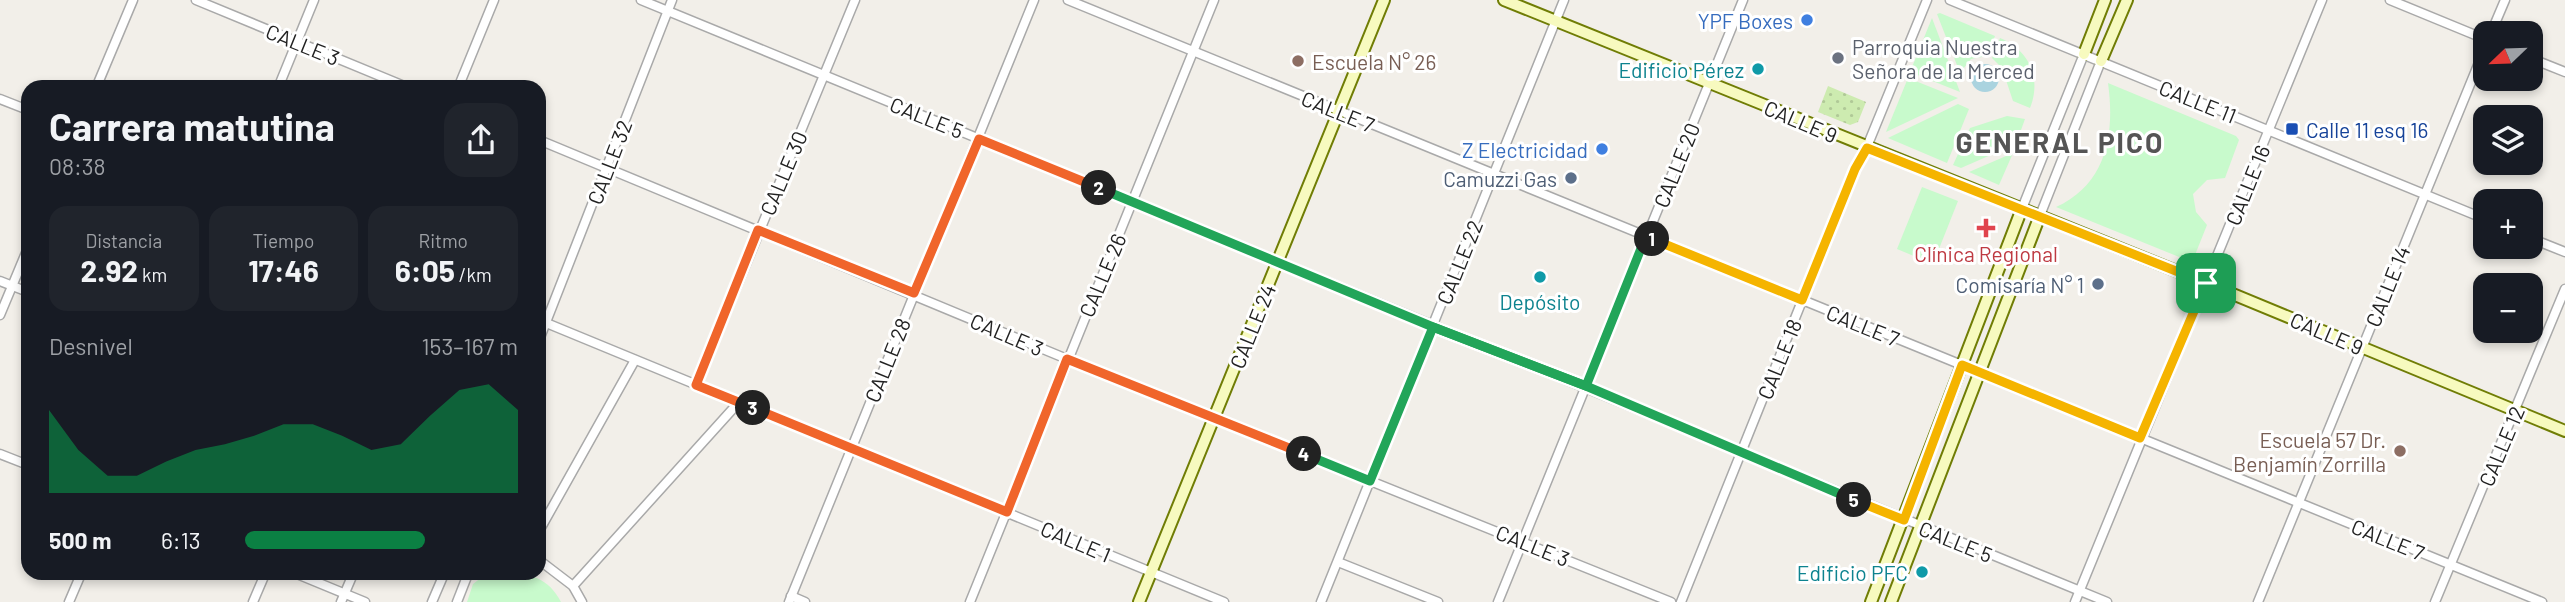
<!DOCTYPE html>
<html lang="es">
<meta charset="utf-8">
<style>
body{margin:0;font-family:Barlow,sans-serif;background:#20242c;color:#f1f3f6;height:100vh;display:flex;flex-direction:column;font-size:26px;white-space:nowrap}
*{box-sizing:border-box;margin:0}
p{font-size:23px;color:#9ea1a6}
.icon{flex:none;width:38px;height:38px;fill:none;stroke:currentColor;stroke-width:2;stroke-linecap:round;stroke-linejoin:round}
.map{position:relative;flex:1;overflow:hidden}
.sheet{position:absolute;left:21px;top:80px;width:525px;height:500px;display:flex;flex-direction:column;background:#171b24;border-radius:21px;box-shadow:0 4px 10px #0003}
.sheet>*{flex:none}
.needle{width:46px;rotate:247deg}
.tools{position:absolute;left:2473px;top:21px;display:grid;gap:14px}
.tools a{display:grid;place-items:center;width:70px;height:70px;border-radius:14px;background:#171b24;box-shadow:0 4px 10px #0003;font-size:35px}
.pin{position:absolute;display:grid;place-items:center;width:60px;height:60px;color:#fff;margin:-30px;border-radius:14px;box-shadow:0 4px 10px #0006}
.km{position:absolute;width:35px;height:35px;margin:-18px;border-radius:50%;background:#222;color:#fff;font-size:19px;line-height:35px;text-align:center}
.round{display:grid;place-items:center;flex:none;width:74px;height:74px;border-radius:21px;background:#20242c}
.summary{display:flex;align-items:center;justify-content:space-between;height:119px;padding:0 28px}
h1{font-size:38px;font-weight:700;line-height:52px}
.stats{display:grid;grid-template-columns:repeat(3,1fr);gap:10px;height:119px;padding:7px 28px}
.stats div{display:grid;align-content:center;border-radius:18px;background:#20242c;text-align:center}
.stats b{font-size:30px;font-weight:700}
.stats small{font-size:19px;font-weight:400}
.stats p{font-size:19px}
.chart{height:196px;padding:14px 28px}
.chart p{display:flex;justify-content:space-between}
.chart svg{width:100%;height:126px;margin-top:7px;fill:#0b8043;opacity:.7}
ul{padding:0 28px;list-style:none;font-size:23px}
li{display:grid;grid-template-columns:112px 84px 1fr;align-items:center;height:52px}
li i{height:18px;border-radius:9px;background:#0b8043}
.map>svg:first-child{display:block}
</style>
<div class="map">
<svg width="2565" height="602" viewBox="0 0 2565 602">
<defs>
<pattern id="garden-dots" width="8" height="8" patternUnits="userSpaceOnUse" patternTransform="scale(1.75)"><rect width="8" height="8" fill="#cdebb0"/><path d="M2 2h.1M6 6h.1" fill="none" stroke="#b0c997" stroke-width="1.8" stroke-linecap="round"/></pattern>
</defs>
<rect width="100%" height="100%" fill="#f2efe9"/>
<!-- park -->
<g fill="#c8facc">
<path d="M1940 13 1995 36 1987 56 1971 59 1963 69 1962 78 1937 14Z"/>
<path d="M1932 18 1960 92 1910 72Z"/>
<path d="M2000 38C2029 50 2042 78 2030 108L2013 101 2002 68 1992 58Z"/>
<path d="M1908 78 1958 98 1886 132Z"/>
<path d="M2108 83 2236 136 2239 140 2225 178 2207 180 2193 194 2196 212 2207 225 2193 260 2189 261 2056 207C2107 184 2115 133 2108 83Z"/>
<path d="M1958 104 1969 109 1947 163 1888 138Z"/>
<path d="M2007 116 2025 119 2016 144 1961 168 1953 165 1970 128Z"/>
<path d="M2013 153 1999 185 1969 172Z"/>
<path d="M1922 187 1958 201 1933 264 1897 249Z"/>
<path d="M486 574C517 574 544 569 561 602H467L473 584Z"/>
</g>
<!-- garden -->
<path fill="url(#garden-dots)" d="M1828 86 1866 102 1858 122 1850 125 1818 112Z"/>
<!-- water -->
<circle fill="#aad3df" cx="1985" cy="78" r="14"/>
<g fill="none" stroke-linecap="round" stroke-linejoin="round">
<!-- street casing -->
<g stroke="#a9a9a9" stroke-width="11">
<g id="street">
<path d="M196 0 409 88"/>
<path d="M641 0 2107 602"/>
<path d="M1068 0 2542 602"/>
<path d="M1950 0 2485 219"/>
<path d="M2390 0 2485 39"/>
<path d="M2491 33 2505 0"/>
<path d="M2530 58 2565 72"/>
<path d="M96 88 133 0"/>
<path d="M278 88 314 0"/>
<path d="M458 88 494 0"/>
<path d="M0 99 28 110"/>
<path d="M539 140 1067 359 1671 602"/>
<path d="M2021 211 2084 54"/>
<path d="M2039 218 2101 61"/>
<path d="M2530 238 2565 252"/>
<path d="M0 281 28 292"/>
<path d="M0 315 28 248"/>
<path d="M539 320 1224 602"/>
<path d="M539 340 672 0"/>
<path d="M696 385 855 0"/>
<path d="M0 454 28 465"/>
<path d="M539 531 635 360"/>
<path d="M539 560 573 586 582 602"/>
<path d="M1338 562 1438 602"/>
<path d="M297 574 365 602"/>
<path d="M573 586 739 402"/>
<path d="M791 596 805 602"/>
<path d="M69 602 81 574"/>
<path d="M253 602 265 574"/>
<path d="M341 602 353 574"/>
<path d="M432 602 444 574"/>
<path d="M457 602 468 574"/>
<path d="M789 602 1034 0"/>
<path d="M970 602 1214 0"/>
<path d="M1321 602 1564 0"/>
<path d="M1498 602 1743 0"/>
<path d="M1681 602 1855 169 1864 154 1927 0"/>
<path d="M2075 602 2322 0"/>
<path d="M2258 602 2485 48"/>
<path d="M2435 602 2565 289"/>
</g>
</g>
<!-- secondary casing -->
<g stroke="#707d05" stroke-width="14">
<g id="secondary">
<path d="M1504 0 2206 283 2565 431"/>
<path d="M2084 54 2105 0"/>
<path d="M2101 61 2127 0"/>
<path d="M1139 602 1384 0"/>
<path d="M1871 602 2021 211"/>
<path d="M1891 602 2039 218"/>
</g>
</g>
<!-- street -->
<use href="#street" stroke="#fff" stroke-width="8"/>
<!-- secondary -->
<use href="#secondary" stroke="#f7fabf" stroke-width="10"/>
</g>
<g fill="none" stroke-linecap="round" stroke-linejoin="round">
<!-- split-1 casing -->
<g stroke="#fff" stroke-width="14">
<path id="split-1" d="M1652 239 1802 300 1855 169 1867 148 2206 283"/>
</g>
<!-- split-2 casing -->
<g stroke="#fff" stroke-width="14">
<path id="split-2" d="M1099 188 1433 327 1586 386 1646 236 1652 239"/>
</g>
<!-- split-3 casing -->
<g stroke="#fff" stroke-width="14">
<path id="split-3" d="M753 408 696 385 758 230 914 293 979 139 1099 188"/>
</g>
<!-- split-4 casing -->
<g stroke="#fff" stroke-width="14">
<path id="split-4" d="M753 408 1007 512 1067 359 1304 454"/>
</g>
<!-- split-5 casing -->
<g stroke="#fff" stroke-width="14">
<path id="split-5" d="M1304 454 1370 481 1433 327 1586 386 1854 500"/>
</g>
<!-- split-6 casing -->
<g stroke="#fff" stroke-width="14">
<path id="split-6" d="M1854 500 1904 520 1962 365 2140 438 2206 283"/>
</g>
<!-- split-1 -->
<use href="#split-1" stroke="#f5b400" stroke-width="9"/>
<!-- split-2 -->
<use href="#split-2" stroke="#22a559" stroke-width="9"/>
<!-- split-3 -->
<use href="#split-3" stroke="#f0652b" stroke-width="9"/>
<!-- split-4 -->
<use href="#split-4" stroke="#f0652b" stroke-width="9"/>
<!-- split-5 -->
<use href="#split-5" stroke="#22a559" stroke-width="9"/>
<!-- split-6 -->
<use href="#split-6" stroke="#f5b400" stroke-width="9"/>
</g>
<!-- markers -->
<g fill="#3f7fe0" stroke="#fff" stroke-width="2.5">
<circle cx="1807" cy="20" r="7"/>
<circle cx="1602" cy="149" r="7"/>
</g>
<circle fill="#6b7280" stroke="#fff" stroke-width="2.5" cx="1838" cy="58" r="7"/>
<g fill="#8d6e63" stroke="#fff" stroke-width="2.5">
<circle cx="1298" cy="61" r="7"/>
<circle cx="2400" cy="451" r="7"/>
</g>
<g fill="#0f9aa8" stroke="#fff" stroke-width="2.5">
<circle cx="1758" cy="69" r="7"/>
<circle cx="1540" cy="277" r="7"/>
<circle cx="1922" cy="572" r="7"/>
</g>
<rect fill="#1a4fb4" stroke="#fff" stroke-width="2.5" x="2285" y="122" width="14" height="14" rx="3.5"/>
<g fill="#5c6f8a" stroke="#fff" stroke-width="2.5">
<circle cx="1571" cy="178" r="7"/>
<circle cx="2098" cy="284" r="7"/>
</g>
<path fill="#e0444e" stroke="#fff" stroke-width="2.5" d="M1982.5 217.5h7v7h7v7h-7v7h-7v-7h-7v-7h7z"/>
<g text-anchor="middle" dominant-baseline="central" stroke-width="6" stroke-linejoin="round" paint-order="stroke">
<!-- shop labels -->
<g font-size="21" fill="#366cbe" stroke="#fff" text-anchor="end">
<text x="1793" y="20">YPF Boxes</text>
<text x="1588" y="149">Z Electricidad</text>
</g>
<!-- street labels -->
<g font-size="21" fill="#222" stroke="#fff">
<text transform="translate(303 44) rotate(22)">CALLE 3</text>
<text transform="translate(2198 101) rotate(22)">CALLE 11</text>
<text transform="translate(1338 111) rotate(22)">CALLE 7</text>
<text transform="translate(927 117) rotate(22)">CALLE 5</text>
<text transform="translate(1801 121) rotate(23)">CALLE 9</text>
<text transform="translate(609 162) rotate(-69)">CALLE 32</text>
<text transform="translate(1676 165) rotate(-68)">CALLE 20</text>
<text transform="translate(783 173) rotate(-67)">CALLE 30</text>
<text transform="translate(2247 185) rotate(-68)">CALLE 16</text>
<text transform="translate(1459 262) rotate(-68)">CALLE 22</text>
<text transform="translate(1102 275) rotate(-67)">CALLE 26</text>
<text transform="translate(2387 286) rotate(-68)">CALLE 14</text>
<text transform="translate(1863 325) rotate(22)">CALLE 7</text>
<text transform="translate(1252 326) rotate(-68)">CALLE 24</text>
<text transform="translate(2327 333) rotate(23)">CALLE 9</text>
<text transform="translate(1007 334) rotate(23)">CALLE 3</text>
<text transform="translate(1779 359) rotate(-68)">CALLE 18</text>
<text transform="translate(887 360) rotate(-68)">CALLE 28</text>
<text transform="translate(2501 446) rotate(-67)">CALLE 12</text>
<text transform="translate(2388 539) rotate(22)">CALLE 7</text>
<text transform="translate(1076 541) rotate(23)">CALLE 1</text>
<text transform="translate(1956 541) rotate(22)">CALLE 5</text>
<text transform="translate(1533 545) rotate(22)">CALLE 3</text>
</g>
<!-- worship labels -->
<g font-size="21" fill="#5b616d" stroke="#fff" text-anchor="start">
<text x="1852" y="46">Parroquia Nuestra<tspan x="1852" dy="24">Señora de la Merced</tspan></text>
</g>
<!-- education labels -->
<g font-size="21" fill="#785e54" stroke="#fff" text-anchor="start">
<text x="1312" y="61">Escuela N° 26</text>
<text x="2386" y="439" text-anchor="end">Escuela 57 Dr.<tspan x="2386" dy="24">Benjamín Zorrilla</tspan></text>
</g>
<!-- culture labels -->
<g font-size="21" fill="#0d838f" stroke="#fff" text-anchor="end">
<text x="1744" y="69">Edificio Pérez</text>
<text x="1540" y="301" text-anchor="middle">Depósito</text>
<text x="1908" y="572">Edificio PFC</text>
</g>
<!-- transit labels -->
<g font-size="21" fill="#164399" stroke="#fff" text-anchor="start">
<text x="2306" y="129">Calle 11 esq 16</text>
</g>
<!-- service labels -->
<g font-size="21" fill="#4e5e75" stroke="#fff" text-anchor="end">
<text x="1557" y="178">Camuzzi Gas</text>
<text x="2084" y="284">Comisaría N° 1</text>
</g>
<!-- health labels -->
<g font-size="21" fill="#be3a42" stroke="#fff">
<text x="1986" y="253">Clínica Regional</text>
</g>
<!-- district labels -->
<g font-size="28" font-weight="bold" letter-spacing="2" fill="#555" stroke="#fff">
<text x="2060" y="142">GENERAL PICO</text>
</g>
</g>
</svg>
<div class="tools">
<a><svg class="needle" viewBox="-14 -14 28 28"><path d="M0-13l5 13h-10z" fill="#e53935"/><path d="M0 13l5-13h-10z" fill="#9ea1a6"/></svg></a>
<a><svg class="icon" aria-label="layers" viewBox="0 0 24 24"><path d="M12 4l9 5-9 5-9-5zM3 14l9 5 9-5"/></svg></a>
<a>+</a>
<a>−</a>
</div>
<div class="pin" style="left:2206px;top:283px;background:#1e9e55"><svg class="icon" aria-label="arrive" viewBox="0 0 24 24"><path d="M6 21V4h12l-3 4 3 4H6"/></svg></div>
<b class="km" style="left:1652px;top:239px">1</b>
<b class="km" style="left:1099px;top:188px">2</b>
<b class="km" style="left:753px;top:408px">3</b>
<b class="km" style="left:1304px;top:454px">4</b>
<b class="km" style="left:1854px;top:500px">5</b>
<section class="sheet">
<div class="summary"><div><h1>Carrera matutina</h1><p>08:38</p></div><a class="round"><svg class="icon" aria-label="share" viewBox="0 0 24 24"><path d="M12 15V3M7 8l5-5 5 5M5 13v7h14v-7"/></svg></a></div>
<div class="stats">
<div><p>Distancia</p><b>2.92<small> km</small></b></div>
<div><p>Tiempo</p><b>17:46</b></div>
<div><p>Ritmo</p><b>6:05<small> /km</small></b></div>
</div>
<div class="chart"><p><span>Desnivel</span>153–167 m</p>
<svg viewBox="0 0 160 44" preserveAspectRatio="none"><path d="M0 44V15L10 29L20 38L30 38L40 33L50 29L60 27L70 24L80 20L90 20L100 24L110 29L120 27L130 17L140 8L150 6L160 15V44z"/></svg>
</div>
<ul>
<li><b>500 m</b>6:13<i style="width:66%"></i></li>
</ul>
</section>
</div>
